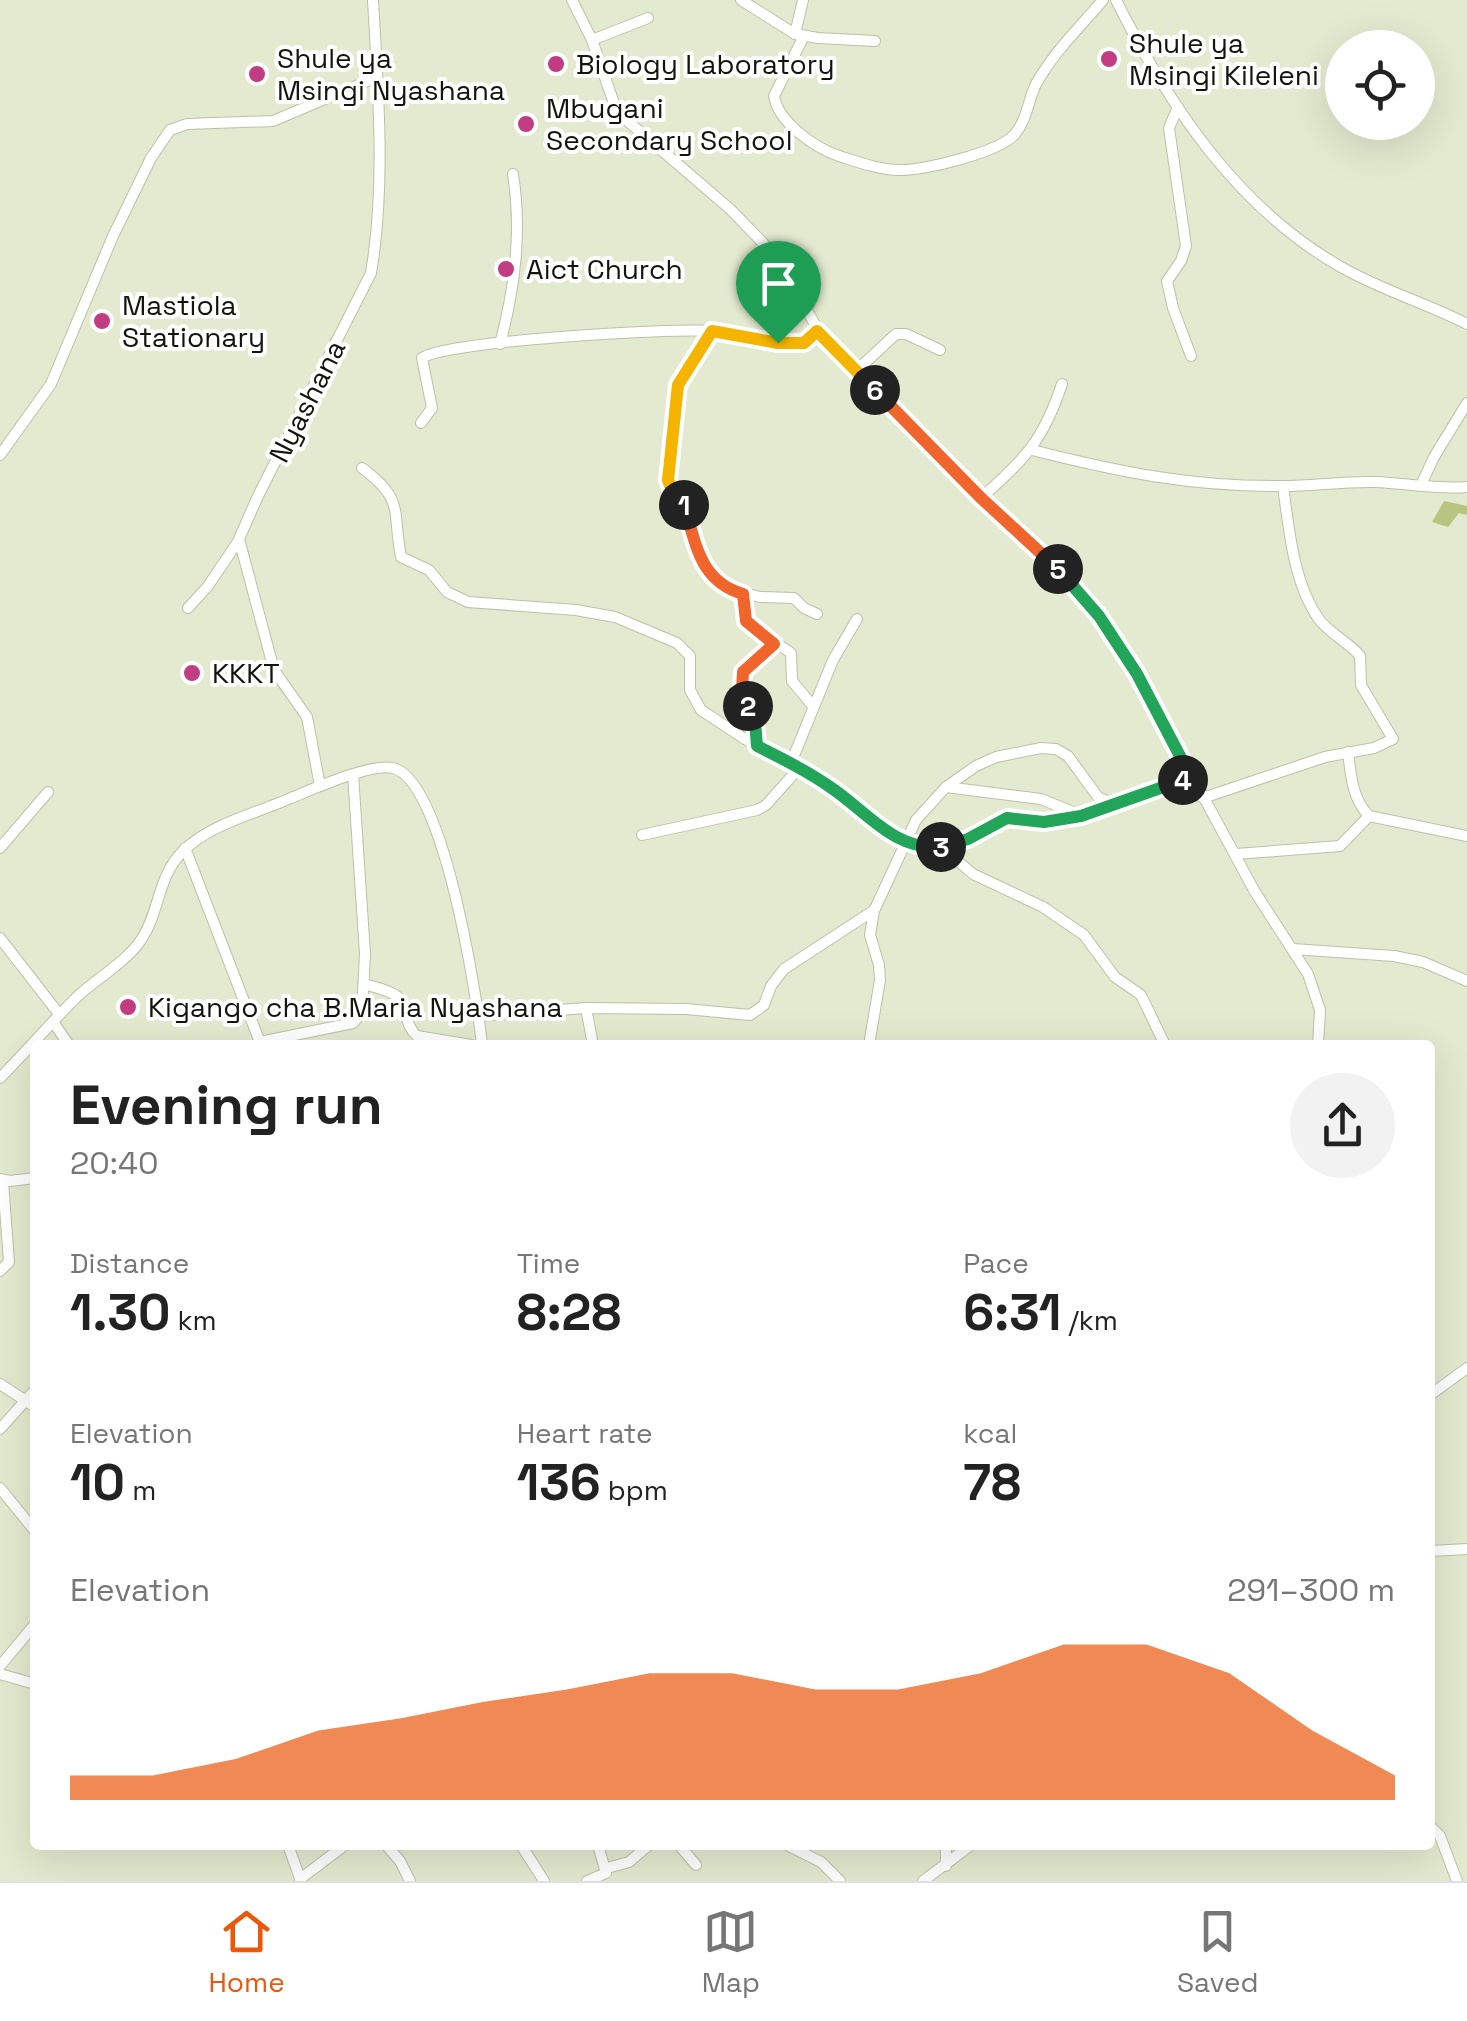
<!DOCTYPE html>
<meta charset="utf-8">
<style>
body{margin:0;font-family:"Space Grotesk",sans-serif;background:#f2f2f2;color:#222;height:100vh;display:flex;flex-direction:column;font-size:38px;white-space:nowrap}
*{box-sizing:border-box;margin:0}
p{font-size:32px;color:#767676}
.icon{flex:none;width:55px;height:55px;fill:none;stroke:currentColor;stroke-width:2;stroke-linecap:round;stroke-linejoin:round}
.map{position:relative;flex:1;overflow:hidden}
.side{position:absolute;left:30px;top:1040px;width:1405px;height:810px;display:flex;flex-direction:column;background:#fff;border-radius:10px;box-shadow:0 10px 40px #0002}
.side>*{flex:none}
.tools{position:absolute;left:1325px;top:30px;display:grid;gap:20px}
.tools a{display:grid;place-items:center;width:110px;height:110px;border-radius:50%;background:#fff;box-shadow:0 10px 40px #0002;font-size:50px}
.pin{position:absolute;display:grid;place-items:center;width:85px;height:85px;color:#fff;margin:-102px -42px;border-radius:50% 50% 50% 0;rotate:-45deg;box-shadow:0 0 10px #0007}
.pin .icon{rotate:45deg}
.km{position:absolute;width:50px;height:50px;margin:-25px;border-radius:50%;background:#222;color:#fff;font-size:28px;line-height:50px;text-align:center}
.round{display:grid;place-items:center;flex:none;width:105px;height:105px;border-radius:52px;background:#f2f2f2}
.headline{display:flex;align-items:center;justify-content:space-between;height:170px;padding:0 40px}
h1{font-size:55px;font-weight:800;line-height:75px}
.figures{display:grid;grid-template-columns:repeat(3,1fr);gap:15px;height:170px;padding:10px 40px}
.figures div{display:grid;align-content:center}
.figures b{font-size:50px;font-weight:800}
.figures small{font-size:28px;font-weight:400}
.figures p{font-size:28px}
.chart{height:280px;padding:20px 40px}
.chart p{display:flex;justify-content:space-between}
.chart svg{width:100%;height:180px;margin-top:10px;fill:#ea580c;opacity:.7}
.tabs{display:flex;justify-content:space-around;align-items:center;height:140px;border-top:2px solid #e0e0e0;background:#fff;font-size:28px;color:#767676}
.tabs a{display:grid;justify-items:center;gap:5px}
.tabs .on{color:#ea580c}
.map>svg:first-child{display:block}
</style>
<div class="map">
<svg width="1467" height="1881" viewBox="0 0 1467 1881">
<rect width="100%" height="100%" fill="#e4eacf"/>
<!-- green -->
<path fill="#b9c481" d="M1444 501 1467 506V515L1459 513 1448 527 1432 522Z"/>
<g fill="none" stroke-linecap="round" stroke-linejoin="round">
<!-- minor casing -->
<g stroke="#bcc1a7" stroke-width="12">
<g id="minor">
<path d="M572 0 592 40 617 112 730 209 763 243 781 266 826 343 919 432 981 498 1057 568 1099 616 1137 674 1255 892 1308 974 1320 1010 1318 1045"/>
<path d="M741 0 795 34 818 38 875 41"/>
<path d="M1116 0C1168 104 1237 208 1341 267 1381 290 1426 303 1467 324"/>
<path d="M795 34 803 0"/>
<path d="M804 36 774 96C778 122 815 148 839 156 858 162 880 170 899 170 923 171 1000 152 1015 134 1027 120 1028 100 1036 84 1053 53 1080 27 1103 0"/>
<path d="M592 40 648 18"/>
<path d="M1178 107 1169 128 1186 246 1181 261 1167 281 1173 308 1191 356"/>
<path d="M712 331 678 385 668 471 670 485 684 505 698 554 719 583 728 589 760 597 794 598 804 608 817 614"/>
<path d="M500 344C515 287 522 232 513 174"/>
<path d="M856 371 896 334H906L940 350"/>
<path d="M421 423 432 408 422 358C444 341 673 328 711 331 739 333 767 342 795 344L803 343 817 331"/>
<path d="M1032 450C1119 472 1192 487 1283 486 1313 486 1344 481 1375 482 1406 483 1436 490 1467 487"/>
<path d="M0 455 51 384 113 236 151 158 170 130 187 124 273 121 377 77"/>
<path d="M362 468C405 500 392 510 401 557L429 570 447 592 468 602 576 610 615 617 677 643 690 656V690L701 710 745 739 816 777 891 836 930 847H941L968 839 1007 817 1044 822 1058 820 1092 813 1117 801"/>
<path d="M1421 485 1434 457 1467 403"/>
<path d="M981 498C1025 459 1043 441 1062 384"/>
<path d="M743 594C744 635 762 632 791 653L792 681 813 706"/>
<path d="M188 608 208 586 239 540"/>
<path d="M757 746C752 687 717 690 774 644"/>
<path d="M1348 752C1351 776 1352 798 1369 816L1467 836"/>
<path d="M791 763 833 660 857 619"/>
<path d="M320 786 307 717 274 670 239 539 258 496 371 273C386 184 378 90 373 0"/>
<path d="M946 787 1041 799 1080 815"/>
<path d="M1203 798 1325 757 1374 748 1393 739 1361 685 1360 656C1348 641 1328 633 1318 618 1293 581 1289 529 1283 486"/>
<path d="M642 835 757 810 766 805 800 767"/>
<path d="M941 847 973 874 1043 907 1084 935 1115 977 1141 995 1165 1045"/>
<path d="M0 848 48 792"/>
<path d="M185 848 261 1045"/>
<path d="M1236 854 1340 846 1369 816"/>
<path d="M0 938 59 1014"/>
<path d="M1293 949 1394 956 1423 962 1467 981"/>
<path d="M364 984C374 987 390 990 398 997 408 1008 404 1025 417 1036L471 1045"/>
<path d="M586 1008 593 1045"/>
<path d="M479 1016 586 1008 686 1009 750 1015 764 1005 771 986 784 969 873 911"/>
<path d="M53 1022 69 1045"/>
<path d="M260 1042 353 1023 362 1013 365 954 353 774"/>
<path d="M869 1045 880 980 879 965 870 935 874 911 916 820 946 787 976 766 996 757 1041 748 1056 749 1068 756 1098 797 1107 801 1127 799 1191 777"/>
<path d="M0 1078C27 1051 51 1022 79 995 99 977 126 962 141 940 160 912 157 877 183 851 210 824 257 813 291 798 313 789 371 763 393 768 444 780 477 998 482 1045"/>
<path d="M0 1179 10 1181 35 1178"/>
<path d="M0 1271 9 1262 3 1181"/>
<path d="M0 1384 35 1407"/>
<path d="M1430 1395 1467 1368"/>
<path d="M0 1429 35 1390"/>
<path d="M0 1488 35 1531"/>
<path d="M1430 1551 1467 1549"/>
<path d="M0 1666 35 1624"/>
<path d="M0 1674 35 1684"/>
<path d="M1430 1826 1440 1836 1457 1881"/>
<path d="M288 1845 301 1881"/>
<path d="M386 1845 400 1861 410 1881"/>
<path d="M521 1845 544 1881"/>
<path d="M679 1845 696 1865"/>
<path d="M787 1845 821 1862 840 1881"/>
<path d="M946 1845V1866"/>
<path d="M607 1868 629 1862 649 1845"/>
<path d="M300 1879 345 1845"/>
<path d="M587 1881 606 1873 598 1845"/>
<path d="M923 1881 971 1845"/>
</g>
</g>
<!-- minor -->
<use href="#minor" stroke="#fff" stroke-width="10"/>
</g>
<g fill="none" stroke-linecap="round" stroke-linejoin="round">
<!-- split-1 casing -->
<g stroke="#fff" stroke-width="20">
<path id="split-1" d="M684 505 673 493 668 480 678 385 712 331 778 343"/>
</g>
<!-- split-2 casing -->
<g stroke="#fff" stroke-width="20">
<path id="split-2" d="M684 505C696 543 699 581 743 594L746 621 774 644 743 672 742 690 748 706"/>
</g>
<!-- split-3 casing -->
<g stroke="#fff" stroke-width="20">
<path id="split-3" d="M748 706 755 722 757 746C783 759 809 772 833 789 868 813 894 850 941 847"/>
</g>
<!-- split-4 casing -->
<g stroke="#fff" stroke-width="20">
<path id="split-4" d="M941 847 968 839 1007 818 1044 822 1081 816 1183 780"/>
</g>
<!-- split-5 casing -->
<g stroke="#fff" stroke-width="20">
<path id="split-5" d="M1058 569 1099 616 1137 674 1191 777 1183 780"/>
</g>
<!-- split-6 casing -->
<g stroke="#fff" stroke-width="20">
<path id="split-6" d="M875 390 981 498 1058 569"/>
</g>
<!-- split-7 casing -->
<g stroke="#fff" stroke-width="20">
<path id="split-7" d="M778 343H804L817 331 875 390"/>
</g>
<!-- split-1 -->
<use href="#split-1" stroke="#f5b400" stroke-width="12"/>
<!-- split-2 -->
<use href="#split-2" stroke="#f0652b" stroke-width="12"/>
<!-- split-3 -->
<use href="#split-3" stroke="#22a559" stroke-width="12"/>
<!-- split-4 -->
<use href="#split-4" stroke="#22a559" stroke-width="12"/>
<!-- split-5 -->
<use href="#split-5" stroke="#22a559" stroke-width="12"/>
<!-- split-6 -->
<use href="#split-6" stroke="#f0652b" stroke-width="12"/>
<!-- split-7 -->
<use href="#split-7" stroke="#f5b400" stroke-width="12"/>
</g>
<!-- markers -->
<g fill="#c13c80" stroke="#fff" stroke-width="4">
<circle cx="1109" cy="59" r="10"/>
<circle cx="556" cy="64" r="10"/>
<circle cx="257" cy="74" r="10"/>
<circle cx="526" cy="124" r="10"/>
<circle cx="506" cy="269" r="10"/>
<circle cx="102" cy="321" r="10"/>
<circle cx="192" cy="673" r="10"/>
<circle cx="128" cy="1007" r="10"/>
</g>
<g text-anchor="middle" dominant-baseline="central" stroke-width="8" stroke-linejoin="round" paint-order="stroke">
<!-- poi labels -->
<g font-size="28" fill="#13150b" stroke="#fff" text-anchor="start">
<text x="1129" y="43">Shule ya<tspan x="1129" dy="32">Msingi Kileleni</tspan></text>
<text x="277" y="58">Shule ya<tspan x="277" dy="32">Msingi Nyashana</tspan></text>
<text x="576" y="64">Biology Laboratory</text>
<text x="546" y="108">Mbugani<tspan x="546" dy="32">Secondary School</tspan></text>
<text x="526" y="269">Aict Church</text>
<text x="122" y="305">Mastiola<tspan x="122" dy="32">Stationary</tspan></text>
<text x="212" y="673">KKKT</text>
<text x="148" y="1007">Kigango cha B.Maria Nyashana</text>
</g>
<!-- street labels -->
<g font-size="28" fill="#13150b" stroke="#fff">
<text transform="translate(307 401) rotate(-63)">Nyashana</text>
</g>
</g>
</svg>
<div class="tools">
<a><svg class="icon" aria-label="locate" viewBox="0 0 24 24"><circle cx="12" cy="12" r="6"/><path d="M12 2v4M12 18v4M2 12h4M18 12h4"/></svg></a>
</div>
<div class="pin" style="left:778px;top:343px;background:#1e9e55"><svg class="icon" aria-label="arrive" viewBox="0 0 24 24"><path d="M6 21V4h12l-3 4 3 4H6"/></svg></div>
<b class="km" style="left:684px;top:505px">1</b>
<b class="km" style="left:748px;top:706px">2</b>
<b class="km" style="left:941px;top:847px">3</b>
<b class="km" style="left:1183px;top:780px">4</b>
<b class="km" style="left:1058px;top:569px">5</b>
<b class="km" style="left:875px;top:390px">6</b>
<section class="side">
<div class="headline"><div><h1>Evening run</h1><p>20:40</p></div><a class="round"><svg class="icon" aria-label="share" viewBox="0 0 24 24"><path d="M12 15V3M7 8l5-5 5 5M5 13v7h14v-7"/></svg></a></div>
<div class="figures">
<div><p>Distance</p><b>1.30<small> km</small></b></div>
<div><p>Time</p><b>8:28</b></div>
<div><p>Pace</p><b>6:31<small> /km</small></b></div>
</div>
<div class="figures">
<div><p>Elevation</p><b>10<small> m</small></b></div>
<div><p>Heart rate</p><b>136<small> bpm</small></b></div>
<div><p>kcal</p><b>78</b></div>
</div>
<div class="chart"><p><span>Elevation</span>291–300 m</p>
<svg viewBox="0 0 160 44" preserveAspectRatio="none"><path d="M0 44V38L10 38L20 34L30 27L40 24L50 20L60 17L70 13L80 13L90 17L100 17L110 13L120 6L130 6L140 13L150 27L160 38V44z"/></svg>
</div>
</section>
</div>
<nav class="tabs">
<a class="on"><svg class="icon" aria-label="home" viewBox="0 0 24 24"><path d="M3 11l9-7 9 7M6 9v11h12V9"/></svg>Home</a>
<a><svg class="icon" aria-label="map" viewBox="0 0 24 24"><path d="M3 6l6-2 6 2 6-2v14l-6 2-6-2-6 2zM9 4v14M15 6v14"/></svg>Map</a>
<a><svg class="icon" aria-label="saved" viewBox="0 0 24 24"><path d="M7 4h10v16l-5-4-5 4z"/></svg>Saved</a>
</nav>
